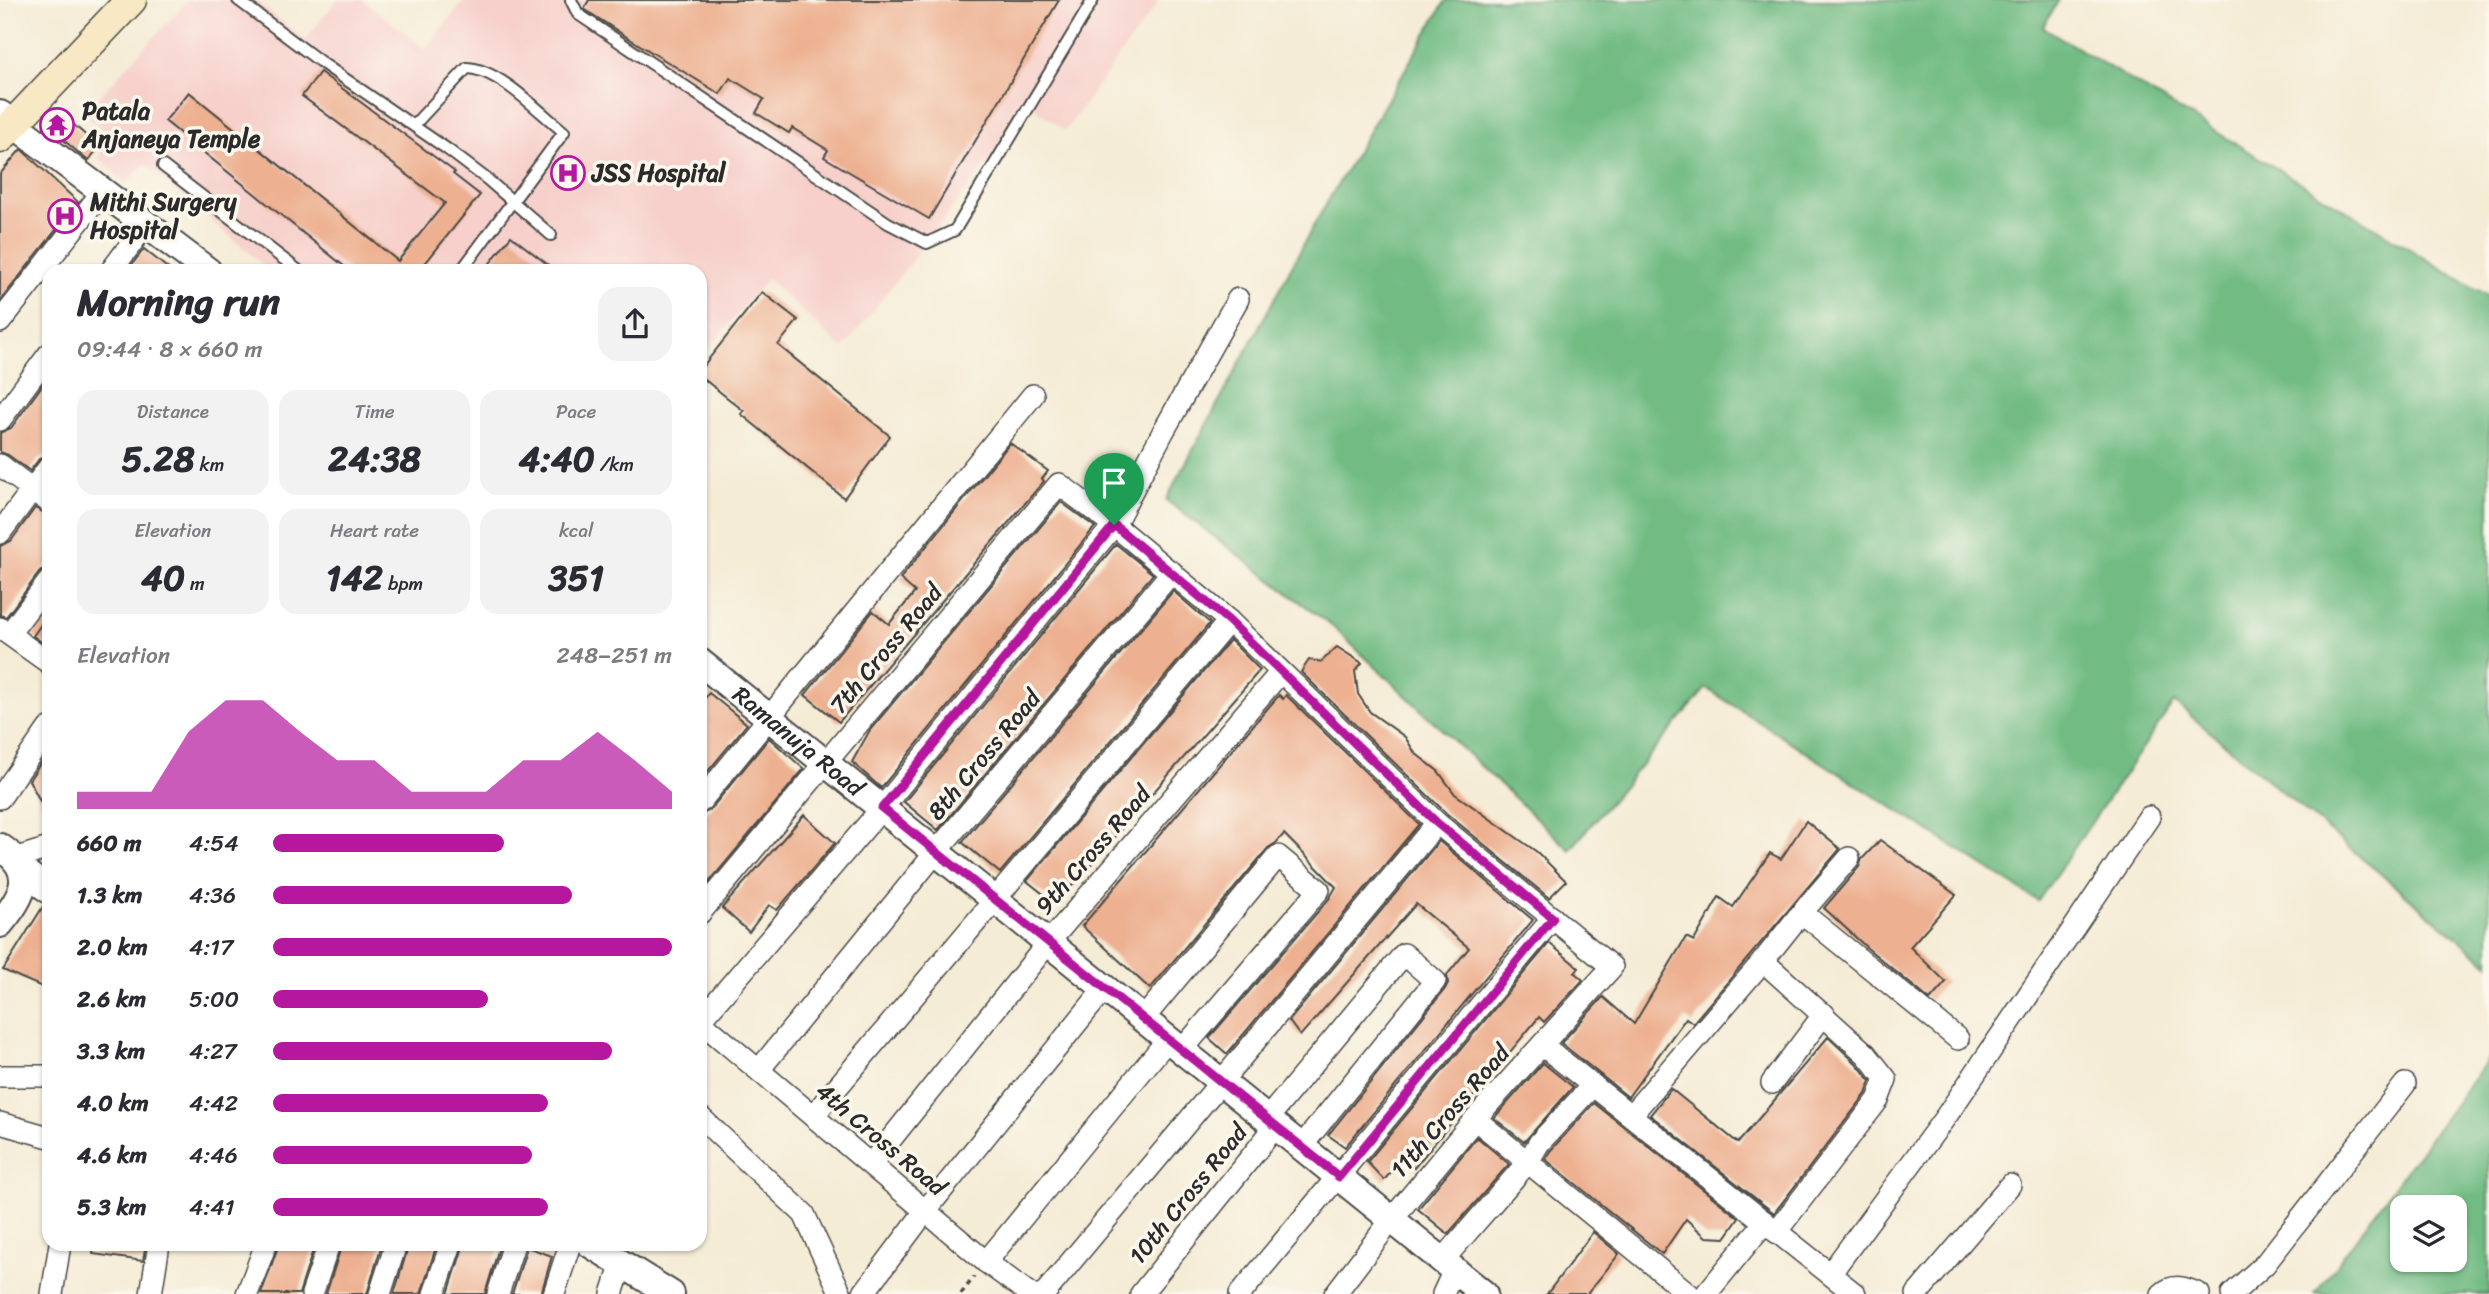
<!DOCTYPE html>
<meta charset="utf-8">
<style>
body{margin:0;font-family:Sriracha,sans-serif;background:#f2f2f3;color:#2b2b33;height:100vh;display:flex;flex-direction:column;font-size:26px;white-space:nowrap}
*{box-sizing:border-box;margin:0}
p{font-size:23px;color:#7c7c81}
.icon{flex:none;width:38px;height:38px;fill:none;stroke:currentColor;stroke-width:2;stroke-linecap:round;stroke-linejoin:round}
.map{position:relative;flex:1;overflow:hidden}
.details{position:absolute;left:42px;top:264px;width:665px;height:987px;display:flex;flex-direction:column;background:#fff;border-radius:21px;box-shadow:0 2px 5px #0004}
.details>*{flex:none}
.tools{position:absolute;left:2390px;top:1195px;display:grid;gap:14px}
.tools a{display:grid;place-items:center;width:77px;height:77px;border-radius:14px;background:#fff;box-shadow:0 2px 5px #0004;font-size:35px}
.pin{position:absolute;display:grid;place-items:center;width:60px;height:60px;color:#fff;margin:-72px -30px;border-radius:50% 50% 50% 0;rotate:-45deg;box-shadow:0 0 7px #0007}
.pin .icon{rotate:45deg}
.round{display:grid;place-items:center;flex:none;width:74px;height:74px;border-radius:21px;background:#f2f2f3}
.head{display:flex;align-items:center;justify-content:space-between;height:119px;padding:0 35px}
h1{font-size:38px;font-weight:700;line-height:52px}
.metrics{display:grid;grid-template-columns:repeat(3,1fr);gap:10px;height:119px;padding:7px 35px}
.metrics div{display:grid;align-content:center;border-radius:18px;background:#f2f2f3;text-align:center}
.metrics b{font-size:35px;font-weight:700}
.metrics small{font-size:19px;font-weight:400}
.metrics p{font-size:19px}
.chart{height:196px;padding:14px 35px}
.chart p{display:flex;justify-content:space-between}
.chart svg{width:100%;height:126px;margin-top:7px;fill:#b5179e;opacity:.7}
ul{padding:0 35px;list-style:none;font-size:23px}
li{display:grid;grid-template-columns:112px 84px 1fr;align-items:center;height:52px}
li i{height:18px;border-radius:9px;background:#b5179e}
.map>svg:first-child{display:block}
</style>
<div class="map">
<svg width="2489" height="1294" viewBox="0 0 2489 1294">
<rect width="100%" height="100%" fill="#fbf7ec"/>
<filter id="ink" filterUnits="userSpaceOnUse"><feTurbulence type="fractalNoise" baseFrequency=".0143" numOctaves="2"/><feDisplacementMap in="SourceGraphic" scale="14" xChannelSelector="R" yChannelSelector="G"/><feConvolveMatrix kernelMatrix="1 2 1 2 8 2 1 2 1" color-interpolation-filters="sRGB"/></filter>
<filter id="wash" filterUnits="userSpaceOnUse"><feTurbulence type="fractalNoise" baseFrequency=".00686" numOctaves="4" result="noise"/><feDisplacementMap in="SourceGraphic" scale="28" xChannelSelector="R" yChannelSelector="G"/><feGaussianBlur stdDeviation="1.57" result="paint"/><feColorMatrix in="noise" values="0 0 0 0 0 0 0 0 0 0 0 0 0 0 0 0 0 1.4 0 .05"/><feComposite in="paint" operator="in"/></filter>
<g filter="url(#wash)">
<rect width="100%" height="100%" fill="#f5ecd6"/>
<!-- built -->
<path fill="#f7d0cb" d="M188 0H255L305 40 337 0H363L425 49 464 0H1160L1065 131 1032 106 843 349 767 279 700 359V271H270L145 164 126 183 97 156 106 146 97 139 103 130 84 113Z"/>
<!-- forest -->
<g fill="#72bc84" stroke="#4e7458" stroke-width="2" fill-rule="evenodd">
<path d="M1446 0H2059L2043 27 2489 297V964L2174 702 2038 901 1706 688 1570 850 1333 627 1166 500 1315 223Z"/>
<path d="M2489 1058V1294H2315ZM2403 1208H2455V1260H2403Z"/>
</g>
<g id="blocks">
<!-- building -->
<g fill="#edb090">
<path d="M589 0H1059L929 219 824 157 828 150 792 128 789 133 756 113 764 99 730 78 720 94 630 39 584 9Z"/>
<path d="M320 72 455 172 453 174 480 195 419 271H350L165 121 189 92 398 261 445 203 302 96Z"/>
<path d="M58 111 99 147 88 161 59 136 58 138 44 127Z"/>
<path d="M21 149 78 202 0 301V174Z"/>
<path d="M511 236 556 271H484Z"/>
<path d="M144 249 171 271H127Z"/>
<path d="M762 292 798 320 778 345 890 436 844 498 741 414 744 411 700 376V370Z"/>
<path d="M49 376V454L39 459 30 471 8 455 0 452V433L11 428Z"/>
<path d="M1010 443 1048 471 1042 479 1044 481 839 722 805 695 873 611 889 624 915 592 900 579Z"/>
<path d="M1061 502 1095 527 881 788 852 762 870 730Z"/>
<path d="M35 508 49 515V564L39 573 6 617 0 615V546L11 541Z"/>
<path d="M1116 544 1153 574 938 830 904 802Z"/>
<path d="M1173 591 1210 623 1000 873 962 842Z"/>
<path d="M49 613V647L33 636Z"/>
<path d="M1230 640 1260 670 1056 904 1027 881Z"/>
<path d="M1337 647 1362 663 1355 671 1358 694 1370 712 1405 737 1415 753 1438 771 1455 794 1537 852 1566 881 1549 898 1446 813 1301 672 1309 660 1321 662Z"/>
<path d="M709 693 747 724 700 781V705Z"/>
<path d="M1279 695 1283 699 1286 695 1419 824 1227 1054 1209 1038 1329 899 1336 887 1284 834 1276 843 1268 848 1150 989 1082 926Z"/>
<path d="M769 738 804 769 700 893V815L710 810Z"/>
<path d="M49 751V818L29 780Z"/>
<path d="M804 815 835 843 777 910 769 905 749 932 722 908Z"/>
<path d="M1806 821 1840 849 1693 1023 1686 1018 1628 1097 1561 1043 1603 997 1634 1024 1686 937 1694 941 1719 897 1733 907 1770 853 1781 859Z"/>
<path d="M1880 840 1956 895 1910 947 1946 982 1930 1000 1866 947 1824 908 1859 867 1862 859Z"/>
<path d="M1439 841 1533 920 1345 1147 1328 1135 1445 989 1448 983 1447 975 1469 948 1416 904 1300 1036 1289 1021Z"/>
<path d="M44 905H49V990L3 970Z"/>
<path d="M1549 943 1579 968 1575 973 1583 980 1544 1022 1539 1017 1414 1168 1403 1159 1384 1180 1367 1162Z"/>
<path d="M1828 1037 1856 1063 1871 1081 1866 1094 1774 1213 1650 1115 1671 1089 1738 1143Z"/>
<path d="M1543 1063 1573 1087 1524 1142 1494 1118Z"/>
<path d="M1594 1103 1739 1218 1725 1238 1706 1237 1686 1219 1662 1254 1545 1159 1550 1151Z"/>
<path d="M1477 1137 1509 1164 1448 1234 1418 1209Z"/>
<path d="M1593 1232 1619 1254 1587 1294H1547Z"/>
<path d="M94 1244H146L143 1261 93 1254Z"/>
<path d="M279 1244H315L299 1294H261Z"/>
<path d="M342 1244H382L367 1294H326Z"/>
<path d="M409 1244H437L421 1294H394Z"/>
<path d="M464 1244H500L485 1294H448Z"/>
<path d="M527 1247 552 1256 541 1294H512Z"/>
</g>
</g>
</g>
<g filter="url(#ink)">
<use href="#blocks" fill-opacity="0" stroke="#494845" stroke-width="2"/>
<g fill="none" stroke-linecap="round" stroke-linejoin="round">
<!-- service casing -->
<g stroke="#494845" stroke-width="14">
<g id="service">
<path d="M238 0 322 63 447 149 488 180 551 235"/>
<path d="M571 0 578 14 888 223 927 243 955 230 1093 0"/>
<path d="M414 125 467 68C499 69 539 112 564 132L461 271"/>
<path d="M163 166 299 271"/>
</g>
</g>
<!-- minor casing -->
<g stroke="#494845" stroke-width="24">
<g id="minor">
<path d="M111 271 146 224"/>
<path d="M0 322 103 191"/>
<path d="M0 420 49 354"/>
<path d="M0 465 49 502"/>
<path d="M0 533 49 467"/>
<path d="M0 628 49 663"/>
<path d="M9 634 49 581"/>
<path d="M0 798 49 728"/>
<path d="M700 802 1033 395"/>
<path d="M17 858 49 848"/>
<path d="M700 913 1059 484 1114 525 1229 621 1437 823 1612 967 1475 1119 1392 1219 1335 1294"/>
<path d="M1798 917 1849 858"/>
<path d="M1143 1019 1278 856 1319 890 1182 1050"/>
<path d="M700 1021 882 808 1114 525 1163 432 1238 299"/>
<path d="M700 1021 986 1262 1030 1294"/>
<path d="M1542 1045 1855 1294"/>
<path d="M759 1070 936 852 1172 572"/>
<path d="M0 1076H49"/>
<path d="M1772 1083 1824 1014"/>
<path d="M1631 1115 1763 961"/>
<path d="M813 1116 1229 621"/>
<path d="M700 1117 804 1214 841 1294"/>
<path d="M1267 1119 1404 954 1435 981 1301 1147"/>
<path d="M1475 1119 1689 1294"/>
<path d="M0 1123 49 1137"/>
<path d="M871 1164 1048 943 1280 673"/>
<path d="M1776 1232 1878 1100 1886 1079 1866 1054 1763 961 1798 917 1806 916 1958 1039"/>
<path d="M1442 1261 1528 1162 1539 1143 1593 1085"/>
<path d="M986 1262 1168 1039"/>
<path d="M1830 1274 1947 1115 2149 817"/>
<path d="M52 1294 60 1244"/>
<path d="M151 1294 159 1244"/>
<path d="M247 1294 266 1244"/>
<path d="M312 1294 329 1244"/>
<path d="M380 1294 396 1244"/>
<path d="M434 1294 451 1244"/>
<path d="M498 1294 514 1244"/>
<path d="M554 1294 570 1244"/>
<path d="M612 1294 622 1263"/>
<path d="M863 1294 926 1210 1105 988"/>
<path d="M1044 1294 1437 823"/>
<path d="M1141 1294 1276 1126"/>
<path d="M1240 1294 1553 918"/>
<path d="M1443 1294 1454 1270"/>
<path d="M1706 1294 1765 1222"/>
<path d="M1917 1294 2010 1185"/>
<path d="M2162 1294C2173 1283 2186 1288 2199 1294"/>
<path d="M2232 1294 2265 1264 2405 1084"/>
</g>
</g>
<!-- tertiary casing -->
<g stroke="#494845" stroke-width="30">
<g id="tertiary">
<path d="M0 114 208 271"/>
<path id="s1" d="M700 662 1484 1294"/>
<path d="M0 847C37 871 24 895 0 924"/>
<path d="M23 871 49 890"/>
<path d="M590 1244 671 1294"/>
</g>
</g>
<!-- secondary casing -->
<g stroke="#494845" stroke-width="33">
<path id="secondary" d="M0 138 131 0"/>
</g>
<!-- path -->
<path stroke="#494845" stroke-width="3.5" stroke-dasharray="5 5" stroke-linecap="butt" d="M961 1294 974 1277"/>
<!-- service -->
<use href="#service" stroke="#fff" stroke-width="10"/>
<!-- minor -->
<use href="#minor" stroke="#fff" stroke-width="21"/>
<!-- tertiary -->
<use href="#tertiary" stroke="#fff" stroke-width="26"/>
<!-- secondary -->
<use href="#secondary" stroke="#f8e8c3" stroke-width="30"/>
</g>
</g>
<g fill="none" stroke-linecap="round" stroke-linejoin="round" filter="url(#ink)">
<!-- route casing -->
<g stroke="#fff" stroke-width="14">
<path id="route" d="M1114 525 1229 621 1437 823 1553 918 1339 1177 882 808Z"/>
</g>
<!-- route -->
<use href="#route" stroke="#b5179e" stroke-width="9"/>
</g>
<!-- icons -->
<defs>
<g id="temple-ring" transform="scale(1.75)"><circle r="9.5" fill="#fbf7ec" stroke="#b5179e" stroke-width="1.5"/><path d="M0-6L5-2H3V0L6.5 2.5H4V6H1.5V3h-3V6H-4V2.5H-6.5L-3 0V-2H-5Z" fill="#b5179e"/></g>
<g id="hospital-ring" transform="scale(1.75)"><circle r="9.5" fill="#fbf7ec" stroke="#b5179e" stroke-width="1.5"/><path d="M-5-5h3v3.5h4V-5h3V5h-3V1.5h-4V5h-3Z" fill="#b5179e"/></g>
</defs>
<g fill-rule="evenodd">
<use href="#temple-ring" x="57" y="125"/>
<use href="#hospital-ring" x="568" y="173"/>
<use href="#hospital-ring" x="65" y="216"/>
</g>
<g text-anchor="middle" dominant-baseline="central" stroke-width="7" stroke-linejoin="round" paint-order="stroke">
<!-- poi labels -->
<g font-size="24" font-weight="bold" fill="#2b2b2b" stroke="#fbf7ec" text-anchor="start">
<text x="82" y="111">Patala<tspan x="82" dy="28">Anjaneya Temple</tspan></text>
<text x="592" y="173">JSS Hospital</text>
<text x="90" y="202">Mithi Surgery<tspan x="90" dy="28">Hospital</tspan></text>
</g>
<!-- street labels -->
<g font-size="24" fill="#2b2b2b" stroke="#fbf7ec">
<text transform="translate(886 649) rotate(-50)">7th Cross Road</text>
<text stroke="none"><textPath href="#s1" startOffset="126">Ramanuja Road</textPath></text>
<text transform="translate(984 755) rotate(-50)">8th Cross Road</text>
<text transform="translate(1093 850) rotate(-49)">9th Cross Road</text>
<text transform="translate(1450 1111) rotate(-49)">11th Cross Road</text>
<text transform="translate(881 1139) rotate(40)">4th Cross Road</text>
<text transform="translate(1188 1194) rotate(-51)">10th Cross Road</text>
</g>
</g>
</svg>
<div class="tools">
<a><svg class="icon" aria-label="layers" viewBox="0 0 24 24"><path d="M12 4l9 5-9 5-9-5zM3 14l9 5 9-5"/></svg></a>
</div>
<div class="pin" style="left:1114px;top:525px;background:#1e9e55"><svg class="icon" aria-label="arrive" viewBox="0 0 24 24"><path d="M6 21V4h12l-3 4 3 4H6"/></svg></div>
<section class="details">
<div class="head"><div><h1>Morning run</h1><p>09:44 · 8 × 660 m</p></div><a class="round"><svg class="icon" aria-label="share" viewBox="0 0 24 24"><path d="M12 15V3M7 8l5-5 5 5M5 13v7h14v-7"/></svg></a></div>
<div class="metrics">
<div><p>Distance</p><b>5.28<small> km</small></b></div>
<div><p>Time</p><b>24:38</b></div>
<div><p>Pace</p><b>4:40<small> /km</small></b></div>
</div>
<div class="metrics">
<div><p>Elevation</p><b>40<small> m</small></b></div>
<div><p>Heart rate</p><b>142<small> bpm</small></b></div>
<div><p>kcal</p><b>351</b></div>
</div>
<div class="chart"><p><span>Elevation</span>248–251 m</p>
<svg viewBox="0 0 160 44" preserveAspectRatio="none"><path d="M0 44V38L10 38L20 38L30 17L40 6L50 6L60 17L70 27L80 27L90 38L100 38L110 38L120 27L130 27L140 17L150 27L160 38V44z"/></svg>
</div>
<ul>
<li><b>660 m</b>4:54<i style="width:58%"></i></li>
<li><b>1.3 km</b>4:36<i style="width:75%"></i></li>
<li><b>2.0 km</b>4:17<i style="width:100%"></i></li>
<li><b>2.6 km</b>5:00<i style="width:54%"></i></li>
<li><b>3.3 km</b>4:27<i style="width:85%"></i></li>
<li><b>4.0 km</b>4:42<i style="width:69%"></i></li>
<li><b>4.6 km</b>4:46<i style="width:65%"></i></li>
<li><b>5.3 km</b>4:41<i style="width:69%"></i></li>
</ul>
</section>
</div>
